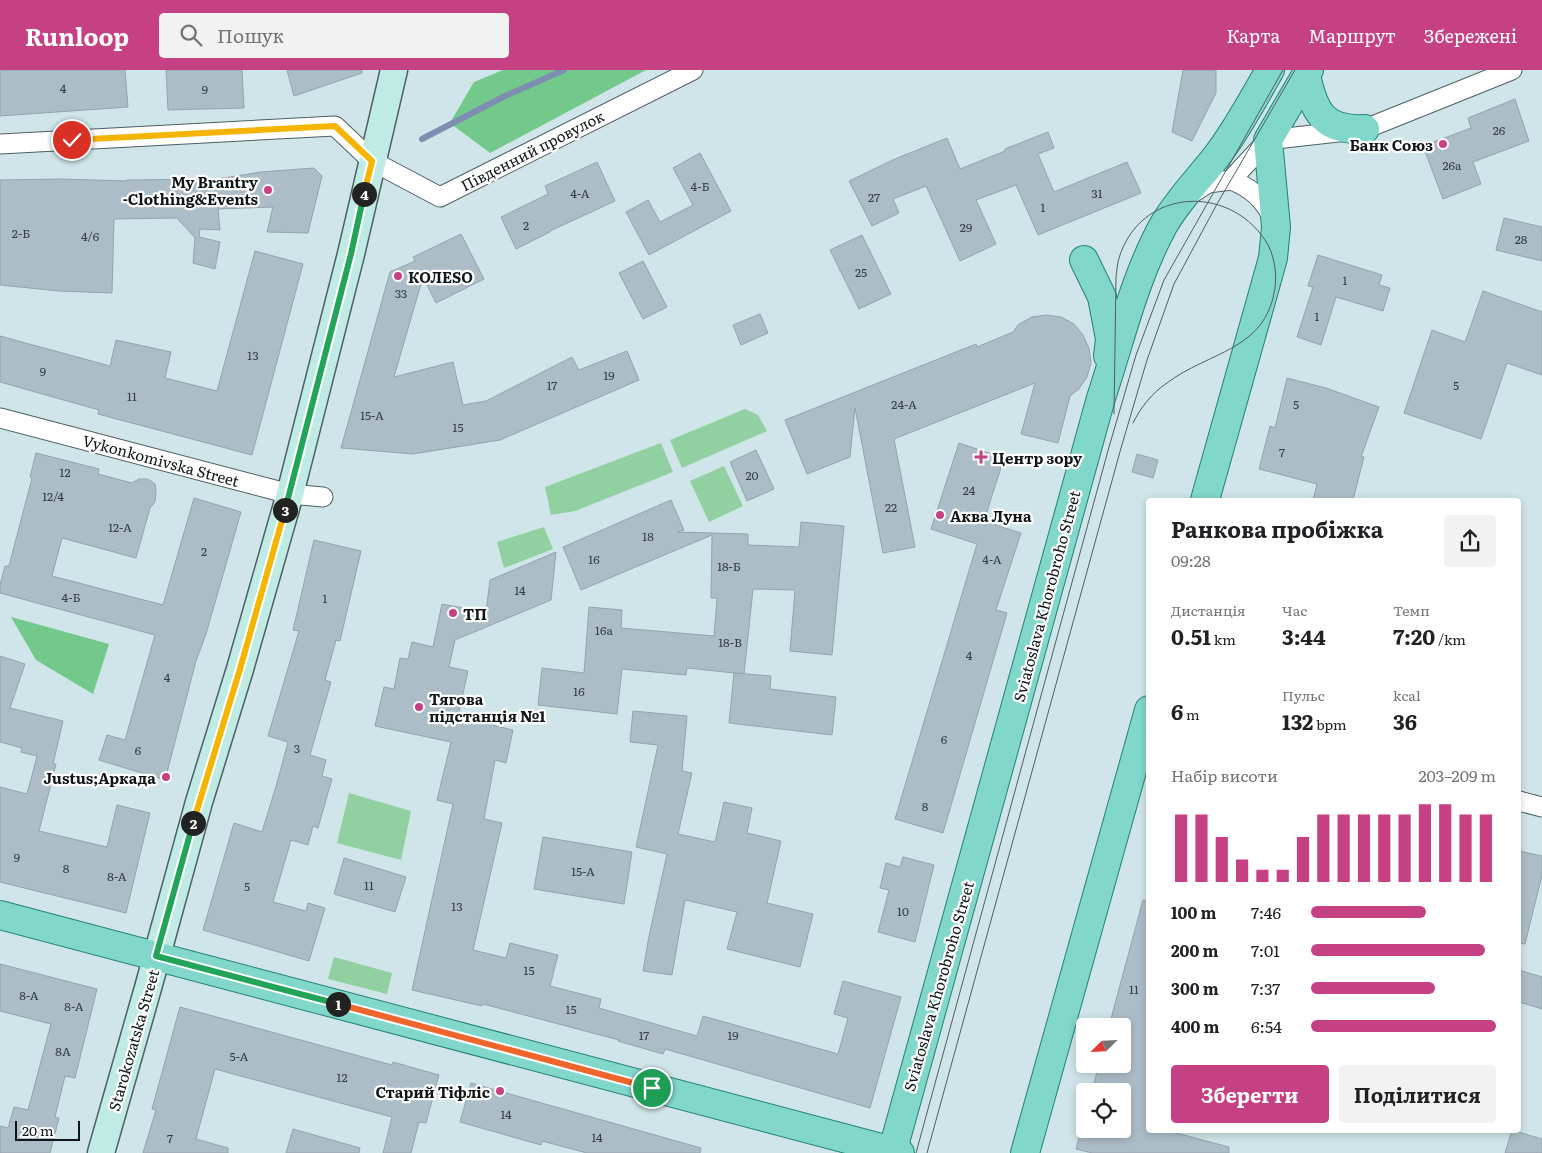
<!DOCTYPE html>
<html lang="uk">
<meta charset="utf-8">
<style>
body{margin:0;font-family:Literata,serif;background:#f2f2f2;color:#202124;height:100vh;display:flex;flex-direction:column;font-size:19px;white-space:nowrap}
*{box-sizing:border-box;margin:0}
p{font-size:16px;color:#757577}
.icon{flex:none;width:28px;height:28px;fill:none;stroke:currentColor;stroke-width:2;stroke-linecap:round;stroke-linejoin:round}
.map{position:relative;flex:1;overflow:hidden}
.drawer{position:absolute;left:1146px;top:428px;width:375px;height:635px;display:flex;flex-direction:column;background:#fff;border-radius:5px;box-shadow:0 2px 8px #0003}
.drawer>*{flex:none}
.needle{width:32px;rotate:246deg}
.fabs{position:absolute;left:1076px;top:948px;display:grid;gap:10px}
.fabs a{display:grid;place-items:center;width:55px;height:55px;border-radius:5px;background:#fff;box-shadow:0 2px 8px #0003;font-size:25px}
.scale{position:absolute;left:15px;bottom:12px;width:65px;box-sizing:border-box;padding-left:5px;border:2px solid #0e1618;border-top:0;font-size:14px;line-height:18px;white-space:nowrap;color:#0e1618;-webkit-text-stroke:4px #fff;paint-order:stroke}
.pin{position:absolute;display:grid;place-items:center;width:42px;height:42px;color:#fff;margin:-21px;border:2px solid #fff;border-radius:50%;box-shadow:0 1px 5px #0007}
.km{position:absolute;width:25px;height:25px;margin:-12px;border-radius:50%;background:#222;color:#fff;font-size:14px;line-height:25px;text-align:center}
.round{display:grid;place-items:center;flex:none;width:52px;height:52px;border-radius:5px;background:#f2f2f2}
.headline{display:flex;align-items:center;justify-content:space-between;height:85px;padding:0 25px}
h1{font-size:22px;font-weight:700;line-height:38px}
.stats{display:grid;grid-template-columns:repeat(3,1fr);gap:8px;height:85px;padding:5px 25px}
.stats div{display:grid;align-content:center}
.stats b{font-size:21px;font-weight:700}
.stats small{font-size:14px;font-weight:400}
.stats p{font-size:14px}
.chart{height:140px;padding:10px 25px}
.chart p{display:flex;justify-content:space-between}
.chart svg{width:100%;height:90px;margin-top:5px;stroke:#c64183;stroke-width:6}
.cta{display:flex;gap:10px;margin-top:auto;padding:10px 25px}
.cta a{flex:1;height:58px;border-radius:5px;background:#c64183;color:#fff;font-size:20px;font-weight:700;line-height:58px;text-align:center}
.cta a+a{background:#f2f2f2;color:#202124}
ul{padding:0 25px;list-style:none;font-size:16px}
li{display:grid;grid-template-columns:80px 60px 1fr;align-items:center;height:38px}
li i{height:12px;border-radius:6px;background:#c64183}
header{display:flex;align-items:center;gap:30px;box-sizing:border-box;height:70px;padding:0 25px;background:#c64183;color:#fff}
header strong{font-size:24px}
nav{display:flex;gap:28px;margin-inline-start:auto;font-size:18px}
.search{width:350px;height:45px;background:#f2f2f2;display:flex;align-items:center;gap:12px;box-sizing:border-box;padding:0 18px;border-radius:5px;color:#757577;font-size:19px}
.map>svg:first-child{display:block}
</style>
<header>
<strong>Runloop</strong>
<div class="search"><svg class="icon" aria-label="search" viewBox="0 0 24 24"><circle cx="10" cy="10" r="6"/><path d="M15 15l6 6"/></svg>Пошук</div>
<nav><a>Карта</a><a>Маршрут</a><a>Збережені</a></nav>
</header>
<div class="map">
<svg width="1542" height="1083" viewBox="0 0 1542 1083">
<rect width="100%" height="100%" fill="#cfe5e9"/>
<!-- green -->
<g fill="#91d0a0">
<path d="M745 339 758 345 767 361 682 398 670 370Z"/>
<path d="M661 373 673 402 575 441 551 445 545 417Z"/>
<path d="M724 396 743 436 709 452 690 411Z"/>
<path d="M544 457 553 479 504 498 497 472Z"/>
<path d="M349 723 411 741 401 790 337 773Z"/>
<path d="M334 887 392 903 387 924 328 909Z"/>
</g>
<!-- forest -->
<g fill="#73c88b">
<path d="M503 0H646L490 83 450 53 474 12Z"/>
<path d="M11 547 109 574 93 624 36 590Z"/>
</g>
<g fill="none" stroke-linecap="round" stroke-linejoin="round">
<!-- stream -->
<path stroke="#7d8eb1" stroke-width="6" d="M422 69 505 26 564 0"/>
</g>
<!-- building -->
<g fill="#adbdc8" stroke="#94a3ae">
<path d="M0 0H125L128 37 0 46Z"/>
<path d="M166 0H242L244 38 168 40Z"/>
<path d="M287 0H362V3L294 26Z"/>
<path d="M1183 0H1216V23L1192 71 1172 62Z"/>
<path d="M1515 29 1529 71 1473 92 1481 114 1443 129 1423 76 1471 58 1468 48Z"/>
<path d="M1048 62 1054 78 1038 84 1054 122 1127 92 1141 123 1038 165 1016 115 976 130 996 174 960 191 926 116 893 129 899 143 872 156 849 111 895 89 947 68 960 99 1005 81V79Z"/>
<path d="M700 83 731 141 649 185 626 142 648 130 660 152 693 135 673 98Z"/>
<path d="M597 92 615 131 550 161V162L516 179 501 147 548 124 545 116Z"/>
<path d="M314 98 322 106 308 163 267 162 273 137 218 139 220 160 200 159 199 167 220 172 215 199 193 193 195 168 177 148 114 149 112 223 59 221 0 215V110L60 109 126 111V110L217 109 261 102Z"/>
<path d="M1504 148 1542 157V191L1496 180Z"/>
<path d="M461 164 484 209 436 233 423 207 394 307 453 292 463 335 486 331 572 287 579 300 627 281 639 310 500 370 413 384 341 378 390 202 415 191 413 187Z"/>
<path d="M862 165 891 224 859 239 830 180Z"/>
<path d="M255 181 303 194 252 385 98 344 99 340 0 312V266L110 296 116 270 171 282 165 308 217 321Z"/>
<path d="M1318 185 1382 205 1379 215 1390 218 1383 241 1336 227 1321 275 1297 267 1313 217 1308 216Z"/>
<path d="M643 191 667 237 643 249 619 203Z"/>
<path d="M1483 221 1542 242V305L1507 293 1481 369 1404 343 1432 260 1465 272Z"/>
<path d="M760 244 768 263 741 275 733 255Z"/>
<path d="M1046 245 1061 247 1074 254 1083 265 1089 278 1091 293 1087 307 1079 319 1070 326 1058 373 1021 364 1035 313 894 369 915 477 883 483 855 338 850 387 807 404 785 350 976 274 977 277 1013 262 1019 254 1032 247Z"/>
<path d="M1287 308 1326 318 1379 337 1361 387H1364L1353 430H1313L1317 414 1259 399 1270 356 1275 358Z"/>
<path d="M959 373 1004 388 984 451 1021 463 996 540 1007 543 943 763 895 749 977 474 931 459Z"/>
<path d="M756 380 774 419 747 431 730 392Z"/>
<path d="M36 383 99 399 98 404 132 413 139 409H148L155 414 156 420 155 432 150 438 136 488 62 468 52 506 163 535 194 428 241 442 206 564 196 591 165 710 99 690 107 665 125 670 155 565 0 523V515L5 496H9L32 408 30 407Z"/>
<path d="M1137 384 1158 390 1153 408 1132 402Z"/>
<path d="M671 430 684 460 677 462 748 464V475L799 477 801 452 844 456 832 585 790 581 795 520 753 519 744 604 687 598 686 605 622 599 617 644 538 635 542 598 584 603 589 537 622 540 621 558 714 566 717 528H711L712 465 581 520 563 477Z"/>
<path d="M314 470 361 481 340 571 336 570 325 610 331 612 310 685 326 690 322 706 332 709 318 758 313 756 308 775 291 770 273 832 306 841 308 833 325 838 309 891 203 860 234 753 262 762 277 713 288 672 268 666 299 561 293 560Z"/>
<path d="M556 482 551 530 455 570 449 597 468 601 458 647 513 660 506 693 495 690 484 749 502 753 473 880 506 888 510 873 558 885 550 916 601 929 599 938 697 966 703 946 838 984 848 948 834 944 843 911 901 927 870 1038 665 979 663 984 618 971 619 970 483 934 482 936 412 920 453 734 437 730 451 672 375 656 384 617 394 619 400 588 408 589 412 572 433 577 442 534 486 542 490 510Z"/>
<path d="M0 586 25 594 10 638 63 651 53 694H56L39 761 107 777 117 735 150 743 126 843 0 812V717L27 724 37 686 21 682 22 678 0 672Z"/>
<path d="M734 603 771 606 770 619 836 627 832 665 729 653Z"/>
<path d="M633 641 687 646 682 701 692 703 678 764 715 772 724 732 752 738 747 763 781 771 767 833 813 844 800 897 727 879 737 842 685 830 672 905 643 901 649 866 667 784 636 777 658 675 630 672Z"/>
<path d="M543 767 632 782 624 834 534 819Z"/>
<path d="M1519 781 1542 786V805L1525 874 1519 873Z"/>
<path d="M903 787 934 795 915 872 878 862 889 820 880 818 886 793 900 797Z"/>
<path d="M344 788 406 807 395 842 334 824Z"/>
<path d="M1143 830 1149 831V1060H1165L1229 1077V1083H1092L1076 1079 1081 1059H1122V1021H1092L1099 994H1122V956H1109Z"/>
<path d="M0 894 97 919 75 1008 65 1006 55 1047 59 1048 50 1083H0V1056L8 1058 14 1037 28 1040 51 954 0 941Z"/>
<path d="M1519 900 1542 907V939L1519 932Z"/>
<path d="M180 937 392 995 393 992 439 1005 426 1053 419 1052 411 1083H383L392 1047 215 999 196 1069 228 1078V1083H143L156 1040 152 1039Z"/>
<path d="M471 1013 701 1078 700 1083H587L542 1071 541 1075 460 1052Z"/>
<path d="M293 1059 360 1078 359 1083H286Z"/>
<path d="M1512 1060 1542 1069V1083H1505Z"/>
</g>
<g fill="none" stroke-linecap="round" stroke-linejoin="round">
<!-- street casing -->
<g stroke="#4c5f62" stroke-width="21">
<g id="street">
<path d="M0 74 335 56 372 91 440 127 693 0"/>
<path d="M1231 110C1250 117 1265 130 1273 149"/>
<path d="M1191 124 1208 113 1231 110 1268 70 1365 59 1512 0"/>
<path d="M0 348 290 424 323 427"/>
<path d="M1519 731 1542 737"/>
</g>
</g>
<!-- secondary casing -->
<g stroke="#4c5f62" stroke-width="29">
<path id="secondary" d="M101 1083 148 918 199 732 240 599 290 424 351 184 394 0"/>
</g>
<!-- primary casing -->
<g stroke="#228275" stroke-width="30">
<g id="primary">
<path d="M1306 5C1314 42 1323 61 1365 59"/>
<path d="M1084 190 1102 227 1110 269 1108 286"/>
<path d="M1205 430 1273 188 1276 157 1268 70 1309 0"/>
<path d="M0 845 900 1083"/>
<path d="M892 1083 1101 328C1120 271 1134 209 1163 156 1177 131 1198 110 1216 87 1237 60 1253 29 1270 0"/>
<path d="M1025 1083 1149 640"/>
</g>
</g>
<!-- street -->
<use href="#street" stroke="#fff" stroke-width="19"/>
<!-- secondary -->
<use href="#secondary" stroke="#c0ebe5" stroke-width="26"/>
<!-- primary -->
<use href="#primary" stroke="#80d7ca" stroke-width="28"/>
<!-- tram -->
<g stroke="#515e60" stroke-width="1">
<path d="M1114 344 1116 207C1117 201 1117 194 1119 188 1140 119 1227 113 1265 170 1274 183 1277 202 1275 218 1266 281 1209 281 1167 313 1152 323 1141 337 1133 353"/>
<path d="M916 1083 1109 377 1136 285 1164 210 1283 0"/>
<path d="M927 1083 1121 378 1147 290 1174 214 1217 134 1295 0"/>
</g>
</g>
<g fill="none" stroke-linecap="round" stroke-linejoin="round">
<!-- split-1 casing -->
<g stroke="#fff" stroke-width="10">
<path id="split-1" d="M338 934 652 1018"/>
</g>
<!-- split-2 casing -->
<g stroke="#fff" stroke-width="10">
<path id="split-2" d="M193 753 156 886 338 934"/>
</g>
<!-- split-3 casing -->
<g stroke="#fff" stroke-width="10">
<path id="split-3" d="M193 753 240 599 285 440"/>
</g>
<!-- split-4 casing -->
<g stroke="#fff" stroke-width="10">
<path id="split-4" d="M285 440 351 184 364 124"/>
</g>
<!-- split-5 casing -->
<g stroke="#fff" stroke-width="10">
<path id="split-5" d="M72 70 335 56 372 91 364 124"/>
</g>
<!-- split-1 -->
<use href="#split-1" stroke="#f0652b" stroke-width="6"/>
<!-- split-2 -->
<use href="#split-2" stroke="#22a559" stroke-width="6"/>
<!-- split-3 -->
<use href="#split-3" stroke="#f5b400" stroke-width="6"/>
<!-- split-4 -->
<use href="#split-4" stroke="#22a559" stroke-width="6"/>
<!-- split-5 -->
<use href="#split-5" stroke="#f5b400" stroke-width="6"/>
</g>
<!-- markers -->
<g fill="#c64183" stroke="#fff" stroke-width="2">
<circle cx="1443" cy="74" r="5"/>
<circle cx="268" cy="120" r="5"/>
<circle cx="398" cy="206" r="5"/>
<path d="M978.5 379.5h5v5h5v5h-5v5h-5v-5h-5v-5h5z"/>
<circle cx="940" cy="445" r="5"/>
<circle cx="453" cy="543" r="5"/>
<circle cx="419" cy="637" r="5"/>
<circle cx="166" cy="707" r="5"/>
<circle cx="500" cy="1021" r="5"/>
</g>
<g text-anchor="middle" dominant-baseline="central" stroke-width="4.5" stroke-linejoin="round" paint-order="stroke">
<!-- number labels -->
<g font-size="12" fill="#364044">
<text x="63" y="18">4</text>
<text x="205" y="19">9</text>
<text x="1499" y="60">26</text>
<text x="1452" y="95">26а</text>
<text x="700" y="116">4-Б</text>
<text x="580" y="123">4-А</text>
<text x="1097" y="123">31</text>
<text x="874" y="127">27</text>
<text x="1043" y="137">1</text>
<text x="526" y="155">2</text>
<text x="966" y="157">29</text>
<text x="21" y="163">2-Б</text>
<text x="90" y="166">4/6</text>
<text x="1521" y="169">28</text>
<text x="861" y="202">25</text>
<text x="1345" y="210">1</text>
<text x="401" y="223">33</text>
<text x="1317" y="246">1</text>
<text x="253" y="285">13</text>
<text x="43" y="301">9</text>
<text x="609" y="305">19</text>
<text x="552" y="315">17</text>
<text x="1456" y="315">5</text>
<text x="132" y="326">11</text>
<text x="904" y="334">24-А</text>
<text x="1296" y="334">5</text>
<text x="372" y="345">15-А</text>
<text x="458" y="357">15</text>
<text x="1282" y="382">7</text>
<text x="65" y="402">12</text>
<text x="752" y="405">20</text>
<text x="969" y="420">24</text>
<text x="53" y="426">12/4</text>
<text x="891" y="437">22</text>
<text x="120" y="457">12-А</text>
<text x="648" y="466">18</text>
<text x="204" y="481">2</text>
<text x="594" y="489">16</text>
<text x="992" y="489">4-А</text>
<text x="729" y="496">18-Б</text>
<text x="520" y="520">14</text>
<text x="71" y="527">4-Б</text>
<text x="325" y="528">1</text>
<text x="604" y="560">16а</text>
<text x="730" y="572">18-В</text>
<text x="969" y="585">4</text>
<text x="167" y="607">4</text>
<text x="579" y="621">16</text>
<text x="944" y="669">6</text>
<text x="297" y="678">3</text>
<text x="138" y="680">6</text>
<text x="925" y="736">8</text>
<text x="17" y="787">9</text>
<text x="66" y="798">8</text>
<text x="583" y="801">15-А</text>
<text x="117" y="806">8-А</text>
<text x="369" y="815">11</text>
<text x="247" y="816">5</text>
<text x="457" y="836">13</text>
<text x="903" y="841">10</text>
<text x="529" y="900">15</text>
<text x="1134" y="919">11</text>
<text x="29" y="925">8-А</text>
<text x="74" y="936">8-А</text>
<text x="571" y="939">15</text>
<text x="644" y="965">17</text>
<text x="733" y="965">19</text>
<text x="63" y="981">8А</text>
<text x="239" y="986">5-А</text>
<text x="342" y="1007">12</text>
<text x="506" y="1044">14</text>
<text x="597" y="1067">14</text>
<text x="170" y="1068">7</text>
</g>
<!-- poi labels -->
<g font-size="15" font-weight="bold" fill="#0e1618" stroke="#fff" text-anchor="start">
<text x="1433" y="74" text-anchor="end">Банк Союз</text>
<text x="258" y="111" text-anchor="end">My Brantry<tspan x="258" dy="17">-Clothing&amp;Events</tspan></text>
<text x="408" y="206">КОЛЕSO</text>
<text x="992" y="387">Центр зору</text>
<text x="950" y="445">Аква Луна</text>
<text x="463" y="543">ТП</text>
<text x="429" y="628">Тягова<tspan x="429" dy="17">підстанція №1</tspan></text>
<text x="156" y="707" text-anchor="end">Justus;Аркада</text>
<text x="490" y="1021" text-anchor="end">Старий Тіфліс</text>
</g>
<!-- street labels -->
<g font-size="15" fill="#0e1618" stroke="#fff">
<text transform="translate(532 80) rotate(-27)">Південний провулок</text>
<text transform="translate(161 390) rotate(15)">Vykonkomivska Street</text>
<text transform="translate(1046 526) rotate(-75)">Sviatoslava Khorobroho Street</text>
<text transform="translate(938 916) rotate(-74)">Sviatoslava Khorobroho Street</text>
<text transform="translate(133 970) rotate(-74)">Starokozatska Street</text>
</g>
</g>
</svg>
<div class="fabs">
<a><svg class="needle" viewBox="-14 -14 28 28"><path d="M0-13l5 13h-10z" fill="#e53935"/><path d="M0 13l5-13h-10z" fill="#757577"/></svg></a>
<a><svg class="icon" aria-label="locate" viewBox="0 0 24 24"><circle cx="12" cy="12" r="6"/><path d="M12 2v4M12 18v4M2 12h4M18 12h4"/></svg></a>
</div>
<div class="scale">20 m</div>
<div class="pin" style="left:652px;top:1018px;background:#1e9e55"><svg class="icon" aria-label="arrive" viewBox="0 0 24 24"><path d="M6 21V4h12l-3 4 3 4H6"/></svg></div>
<div class="pin" style="left:72px;top:70px;background:#d93025"><svg class="icon" aria-label="check" viewBox="0 0 24 24"><path d="M5 12l5 5 9-10"/></svg></div>
<b class="km" style="left:338px;top:934px">1</b>
<b class="km" style="left:193px;top:753px">2</b>
<b class="km" style="left:285px;top:440px">3</b>
<b class="km" style="left:364px;top:124px">4</b>
<section class="drawer">
<div class="headline"><div><h1>Ранкова пробіжка</h1><p>09:28</p></div><a class="round"><svg class="icon" aria-label="share" viewBox="0 0 24 24"><path d="M12 15V3M7 8l5-5 5 5M5 13v7h14v-7"/></svg></a></div>
<div class="stats">
<div><p>Дистанція</p><b>0.51<small> km</small></b></div>
<div><p>Час</p><b>3:44</b></div>
<div><p>Темп</p><b>7:20<small> /km</small></b></div>
</div>
<div class="stats">
<div><b>6<small> m</small></b></div>
<div><p>Пульс</p><b>132<small> bpm</small></b></div>
<div><p>kcal</p><b>36</b></div>
</div>
<div class="chart"><p><span>Набір висоти</span>203–209 m</p>
<svg viewBox="0 0 160 44" preserveAspectRatio="none"><path d="M5 44V11M15 44V11M25 44V22M35 44V33M45 44V38M55 44V38M65 44V22M75 44V11M85 44V11M95 44V11M105 44V11M115 44V11M125 44V6M135 44V6M145 44V11M155 44V11"/></svg>
</div>
<ul>
<li><b>100 m</b>7:46<i style="width:62%"></i></li>
<li><b>200 m</b>7:01<i style="width:94%"></i></li>
<li><b>300 m</b>7:37<i style="width:67%"></i></li>
<li><b>400 m</b>6:54<i style="width:100%"></i></li>
</ul>
<div class="cta"><a>Зберегти</a><a>Поділитися</a></div>
</section>
</div>
